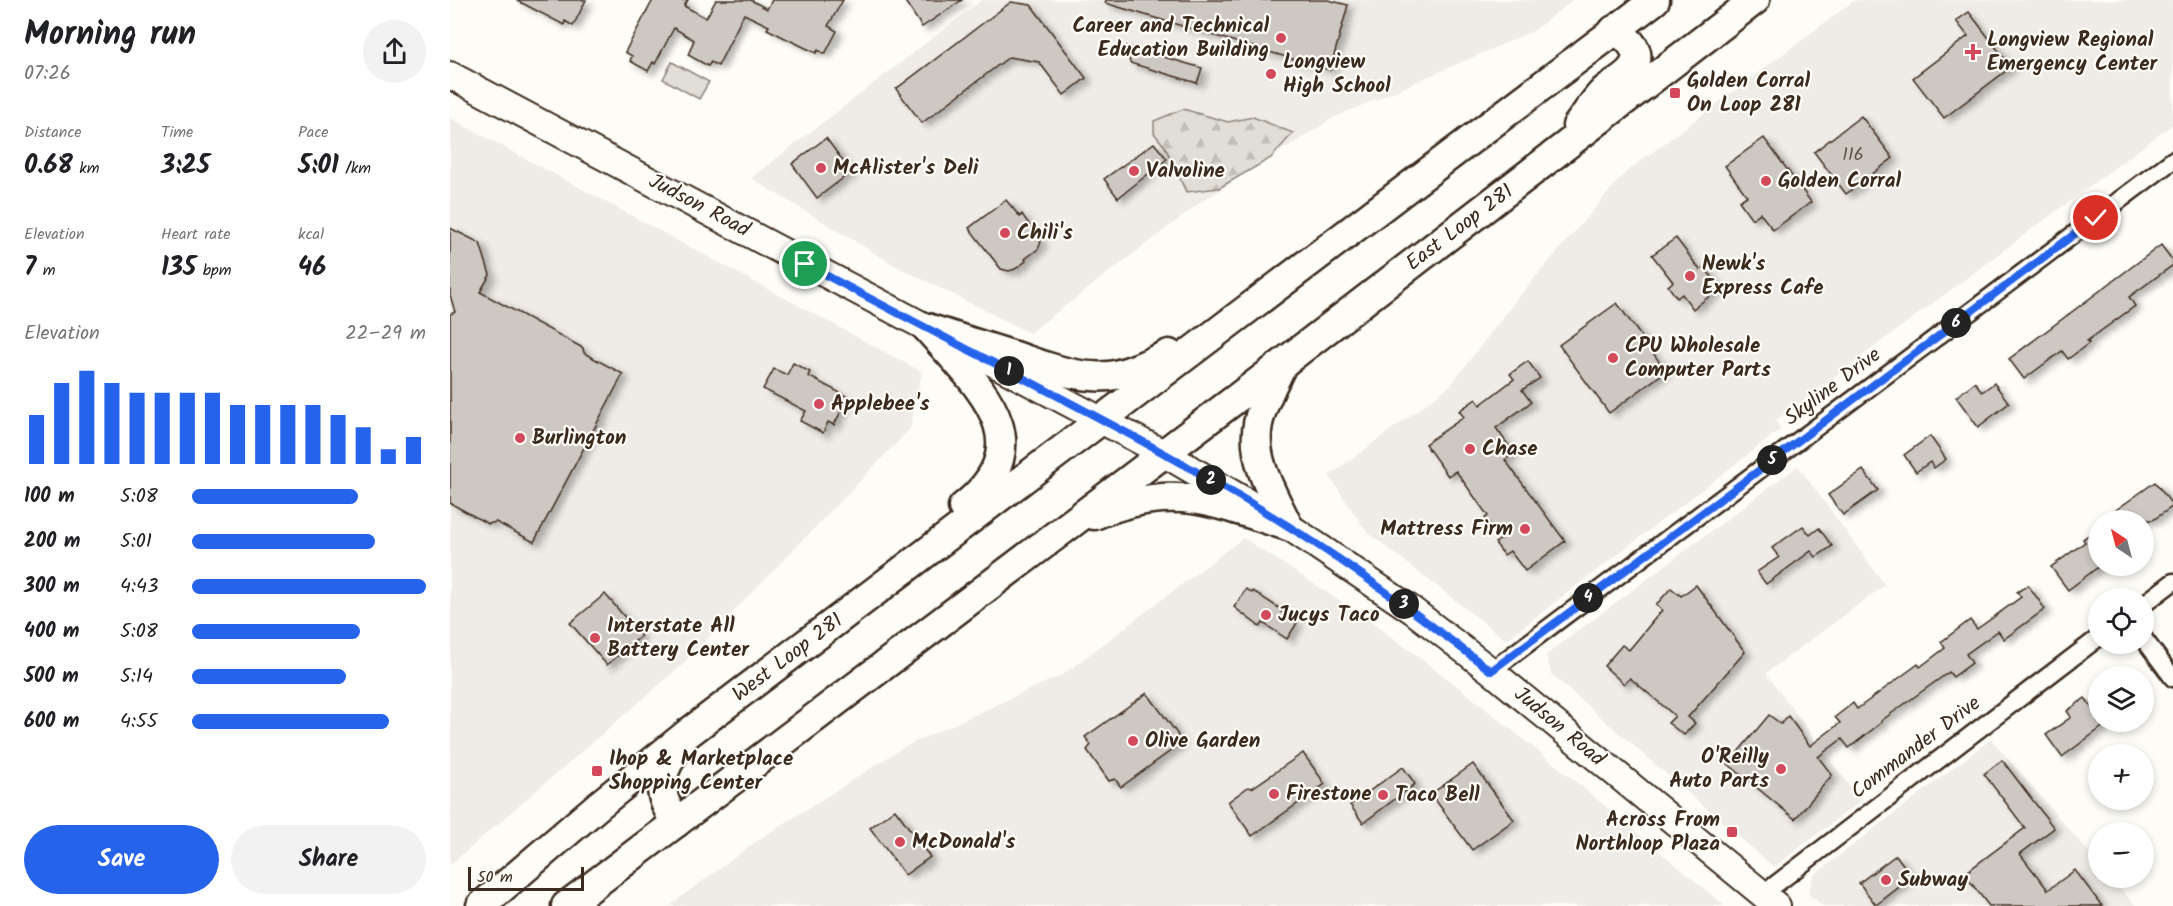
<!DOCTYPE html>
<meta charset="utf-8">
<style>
body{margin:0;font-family:Kalam,sans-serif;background:#f2f2f2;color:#202124;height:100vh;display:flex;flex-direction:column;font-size:22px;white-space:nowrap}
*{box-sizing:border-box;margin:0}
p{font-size:20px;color:#757577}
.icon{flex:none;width:33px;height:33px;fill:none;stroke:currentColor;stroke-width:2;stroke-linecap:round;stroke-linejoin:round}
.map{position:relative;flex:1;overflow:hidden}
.sheet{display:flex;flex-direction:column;background:#fff;width:450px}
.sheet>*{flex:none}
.needle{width:39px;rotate:324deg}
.controls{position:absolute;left:1638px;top:510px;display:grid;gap:12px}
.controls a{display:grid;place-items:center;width:66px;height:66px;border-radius:50%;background:#fff;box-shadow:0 3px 9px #0003;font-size:30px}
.scale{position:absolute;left:18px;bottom:15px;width:116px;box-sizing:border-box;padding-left:6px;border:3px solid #3b2a1e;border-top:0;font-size:16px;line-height:21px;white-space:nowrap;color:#3b2a1e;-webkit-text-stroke:4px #fdfcf7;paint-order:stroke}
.pin{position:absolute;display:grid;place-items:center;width:51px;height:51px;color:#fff;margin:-26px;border:3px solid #fff;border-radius:50%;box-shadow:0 2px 6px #0007}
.km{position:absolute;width:30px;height:30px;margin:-15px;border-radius:50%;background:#222;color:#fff;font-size:16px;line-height:30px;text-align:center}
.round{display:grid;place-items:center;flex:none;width:63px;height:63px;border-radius:32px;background:#f2f2f2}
.headline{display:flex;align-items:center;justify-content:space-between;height:102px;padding:0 24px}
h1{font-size:33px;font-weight:700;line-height:45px}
.figures{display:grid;grid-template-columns:repeat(3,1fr);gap:9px;height:102px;padding:6px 24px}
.figures div{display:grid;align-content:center}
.figures b{font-size:26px;font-weight:700}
.figures small{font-size:16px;font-weight:400}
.figures p{font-size:16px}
.chart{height:168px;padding:12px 24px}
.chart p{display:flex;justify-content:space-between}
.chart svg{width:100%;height:108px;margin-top:6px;stroke:#2563eb;stroke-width:6}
.cta{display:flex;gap:12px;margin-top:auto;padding:12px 24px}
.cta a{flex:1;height:69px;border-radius:36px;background:#2563eb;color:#fff;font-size:24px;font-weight:700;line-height:69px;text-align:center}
.cta a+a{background:#f2f2f2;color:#202124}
ul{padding:0 24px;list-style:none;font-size:20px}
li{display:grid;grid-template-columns:96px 72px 1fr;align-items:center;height:45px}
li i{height:15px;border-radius:8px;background:#2563eb}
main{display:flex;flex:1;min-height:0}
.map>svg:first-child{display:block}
</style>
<main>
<section class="sheet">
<div class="headline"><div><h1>Morning run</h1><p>07:26</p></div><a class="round"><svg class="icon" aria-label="share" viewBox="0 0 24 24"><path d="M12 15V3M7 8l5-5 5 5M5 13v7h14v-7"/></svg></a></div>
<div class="figures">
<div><p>Distance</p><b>0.68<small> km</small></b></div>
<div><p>Time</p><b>3:25</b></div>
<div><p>Pace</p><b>5:01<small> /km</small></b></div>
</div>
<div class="figures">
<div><p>Elevation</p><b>7<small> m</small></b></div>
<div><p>Heart rate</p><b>135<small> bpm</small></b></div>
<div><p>kcal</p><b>46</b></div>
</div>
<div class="chart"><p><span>Elevation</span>22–29 m</p>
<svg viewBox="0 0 160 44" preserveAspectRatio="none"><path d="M5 44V24M15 44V11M25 44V6M35 44V11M45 44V15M55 44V15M65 44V15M75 44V15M85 44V20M95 44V20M105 44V20M115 44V20M125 44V24M135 44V29M145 44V38M155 44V33"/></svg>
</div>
<ul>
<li><b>100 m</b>5:08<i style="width:71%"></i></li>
<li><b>200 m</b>5:01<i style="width:78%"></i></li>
<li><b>300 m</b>4:43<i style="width:100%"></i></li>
<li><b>400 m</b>5:08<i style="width:72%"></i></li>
<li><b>500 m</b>5:14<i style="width:66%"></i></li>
<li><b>600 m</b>4:55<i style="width:84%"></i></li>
</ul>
<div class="cta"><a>Save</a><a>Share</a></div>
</section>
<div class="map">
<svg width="1723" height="906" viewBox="0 0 1723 906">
<defs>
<pattern id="forest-firs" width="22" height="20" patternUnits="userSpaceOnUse" patternTransform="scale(1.5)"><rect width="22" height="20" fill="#e1ded7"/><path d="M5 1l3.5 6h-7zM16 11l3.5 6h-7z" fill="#c2bfb8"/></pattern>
<filter id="shadow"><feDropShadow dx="6" dy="4" stdDeviation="3" flood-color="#0004"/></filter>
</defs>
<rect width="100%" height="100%" fill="#fdfcf7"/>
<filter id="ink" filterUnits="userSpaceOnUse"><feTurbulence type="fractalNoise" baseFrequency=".0167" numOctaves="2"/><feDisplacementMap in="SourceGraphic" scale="12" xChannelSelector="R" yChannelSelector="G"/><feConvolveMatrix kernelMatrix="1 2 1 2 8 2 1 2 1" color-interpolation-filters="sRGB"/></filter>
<g filter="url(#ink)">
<!-- built -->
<g fill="#efece7">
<path d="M532 0H1123L1083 31 883 118 751 202 580 333 446 266 301 178Z"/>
<path d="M1405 0H1723V124L1325 421 1331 429 1056 640 917 532 879 476 1000 386 1066 300 1176 172Z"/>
<path d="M0 118 472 372 460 429 231 666 0 865Z"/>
<path d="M1348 466 1435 585 1316 673 1411 801 1324 867 1101 674 1096 655Z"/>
<path d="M793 538 912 615 1006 685 1119 776 1275 906H219L304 843 454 747 614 674Z"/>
<path d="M1541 739 1648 863V878H1661L1686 906H1373L1358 894 1363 876Z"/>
</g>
<!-- forest -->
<path fill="url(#forest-firs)" stroke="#8e847a" stroke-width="1.5" d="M733 109 778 122 803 117 843 133 821 158 769 188 736 192 715 147 704 133V121Z"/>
<!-- pitch -->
<path fill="#e1ded7" stroke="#8e847a" stroke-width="1.5" d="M222 62 259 82 249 99 213 79Z"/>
<!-- building -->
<g fill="#cdc8c2" stroke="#3b2a1e" stroke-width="1.5" filter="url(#shadow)">
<path d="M66 0H136L123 26 115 21 114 25Z"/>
<path d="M203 0H238L234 6 256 18 266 0H301L317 9 322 0H393L378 26 387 31 375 54 368 50 366 53 335 38 317 29 319 26 294 14 268 66 261 62 258 66 238 55 244 40 224 28 205 64 203 62 198 71 180 61 182 56 175 52Z"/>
<path d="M454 0H512L472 27Z"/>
<path d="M656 0H878L898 5 880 70 655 3Z"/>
<path d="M561 2 581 5 636 78 614 95 589 62 559 57 472 123 446 89Z"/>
<path d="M1519 12 1561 67 1494 118 1463 78 1518 36 1506 21Z"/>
<path d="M676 46 752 68 747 83 680 63Z"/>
<path d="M1411 116 1443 158 1396 194 1364 152Z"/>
<path d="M376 138 401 172 367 198 342 164Z"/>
<path d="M1314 138 1361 202 1323 230 1310 213 1302 219 1289 201 1297 196 1275 166Z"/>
<path d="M704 143 717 159 668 198 654 179Z"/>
<path d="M556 200 570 217 572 214 591 242 588 249 575 259 576 261 565 269 559 271 551 269 519 228Z"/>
<path d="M0 228 30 243 40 275 30 292 133 348 134 353 173 374 84 542 46 522 38 524 0 503V314L5 312 0 295Z"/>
<path d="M1226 238 1250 270 1254 267 1268 285 1264 288 1266 291 1243 309 1232 294 1227 298 1218 286 1223 282 1202 255Z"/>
<path d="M1711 245 1723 261V265L1679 297 1685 306 1637 341 1639 343 1618 359 1612 351 1574 379 1559 359Z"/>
<path d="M1167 303 1216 371 1159 413 1109 345Z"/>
<path d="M1078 361 1090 378 1072 390 1081 402 1046 428 1064 453 1055 460 1115 541 1075 571 1060 551 1054 555 1045 543 1051 539 1035 518 1038 516 1006 471 998 476 975 444 1014 417 1009 411 1026 399 1030 405 1064 379 1060 374Z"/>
<path d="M343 363 360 372 358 376 398 397 384 425 378 422 373 433 350 421 356 411 313 389 324 369 337 375Z"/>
<path d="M1525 382 1532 392 1544 383 1559 403 1528 427 1506 397Z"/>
<path d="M1480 436 1496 459 1484 468 1480 462 1466 472 1454 455Z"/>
<path d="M1413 470 1428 490 1393 515 1378 495Z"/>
<path d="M1705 482 1723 506 1703 520H1652Z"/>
<path d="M1353 526 1360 535 1369 528 1382 546 1366 557 1361 551 1316 584 1307 572 1329 557 1322 548Z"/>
<path d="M1648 528V567L1618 590 1601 567 1635 542 1633 539Z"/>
<path d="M1246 585 1295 652 1238 717 1245 723 1234 735 1218 723 1225 716 1180 678 1174 684 1154 666 1172 645 1179 650 1212 610 1206 605 1221 588 1231 596Z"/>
<path d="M1578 585 1595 609 1554 639 1548 631 1516 654 1522 663 1503 677 1499 672 1431 721 1432 722 1399 748 1392 739 1368 757 1382 775 1345 819 1278 764 1319 715 1331 724 1338 716 1360 746 1390 723 1385 717 1403 703 1407 709 1468 664 1470 667 1495 648 1491 642 1520 620 1527 629 1571 597 1567 592Z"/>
<path d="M796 589 802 593 803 591 832 610 831 612 847 623 837 639 813 623 810 627 784 607Z"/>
<path d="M155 594 191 636 157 665 120 623Z"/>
<path d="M697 693 728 735 726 738 730 744 671 787 665 779 659 781 637 750 641 745 635 737Z"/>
<path d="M1635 698 1648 716V722H1652L1655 725 1612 757 1596 735 1621 717 1617 711Z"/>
<path d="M853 753 875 784 802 836 778 802 798 787 802 788Z"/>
<path d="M1552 760 1604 828 1570 854 1598 890 1625 870 1652 906H1539L1514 874 1575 828 1534 774Z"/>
<path d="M1023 764 1064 820 1022 850 981 794Z"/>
<path d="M953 767 965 784 913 823 900 805Z"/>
<path d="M445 809 480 857 455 875 420 828Z"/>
<path d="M1446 855 1462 877 1426 905 1409 883Z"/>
</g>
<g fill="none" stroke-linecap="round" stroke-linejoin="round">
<!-- street casing -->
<g stroke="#3b2a1e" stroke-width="21">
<g id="street">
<path d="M1694 604 1723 582"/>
<path d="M1694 639 1723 678"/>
<path d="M1041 671 1723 160"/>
<path d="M1313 894 1648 638"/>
</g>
</g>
<!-- primary casing -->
<g stroke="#3b2a1e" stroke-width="30">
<path id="primary" d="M0 75 713 453 838 526 962 610 1041 671 1327 906"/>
</g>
<!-- highway casing -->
<g stroke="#3b2a1e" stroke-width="33">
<g id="highway">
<path d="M1127 126C1136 114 1144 101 1154 91 1162 84 1173 79 1180 71 1196 54 1179 38 1164 30"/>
<path d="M477 328C506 337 535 347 565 356 595 366 626 379 659 376 680 373 699 363 719 354"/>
<path d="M477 328C525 384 596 441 513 507"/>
<path d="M831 367C822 386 812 404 808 424 801 460 823 494 838 526"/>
<path d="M644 515C723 482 762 502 838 526"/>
<path d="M226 823C206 791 207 777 229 745"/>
<path d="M31 906 149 805 237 734 1205 0"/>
<path d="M116 906 832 364 1305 0"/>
</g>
</g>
<!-- street -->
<use href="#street" stroke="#fdfcf7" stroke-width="16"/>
<!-- primary -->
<use href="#primary" stroke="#fdfcf7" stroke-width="26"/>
<!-- highway -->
<use href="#highway" stroke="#fdfcf7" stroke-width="28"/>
</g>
</g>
<g fill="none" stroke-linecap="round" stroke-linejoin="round" filter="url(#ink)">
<!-- route casing -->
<g stroke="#fff" stroke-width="12">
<path id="route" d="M355 264C516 351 682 429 838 526 909 570 975 620 1041 671L1646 218"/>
</g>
<!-- route -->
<use href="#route" stroke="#2563eb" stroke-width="8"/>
</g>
<!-- markers -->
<g fill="#d1495b" stroke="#fdfcf7" stroke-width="2">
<circle cx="831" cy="38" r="6"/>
<path d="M1520 43h6v6h6v6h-6v6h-6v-6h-6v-6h6z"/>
<circle cx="821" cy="74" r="6"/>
<rect x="1219" y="87" width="12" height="12" rx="3"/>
<circle cx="371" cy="168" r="6"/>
<circle cx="684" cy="171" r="6"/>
<circle cx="1316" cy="181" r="6"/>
<circle cx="555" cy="233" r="6"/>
<circle cx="1240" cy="276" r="6"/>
<circle cx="1163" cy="358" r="6"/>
<circle cx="369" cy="404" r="6"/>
<circle cx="70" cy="438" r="6"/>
<circle cx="1020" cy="449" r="6"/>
<circle cx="1075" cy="529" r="6"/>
<circle cx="816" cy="615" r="6"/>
<circle cx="145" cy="638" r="6"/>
<circle cx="683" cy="741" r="6"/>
<circle cx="1331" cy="769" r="6"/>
<rect x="141" y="765" width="12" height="12" rx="3"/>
<circle cx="824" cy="794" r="6"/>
<circle cx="933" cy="795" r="6"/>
<rect x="1276" y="826" width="12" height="12" rx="3"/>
<circle cx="450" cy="842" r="6"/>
<circle cx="1436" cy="880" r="6"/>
</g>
<g text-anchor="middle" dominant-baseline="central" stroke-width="4.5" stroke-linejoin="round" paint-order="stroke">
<!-- number labels -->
<g font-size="18" fill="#605247">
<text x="1403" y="155">116</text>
</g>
<!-- poi labels -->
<g font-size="21" font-weight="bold" fill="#3b2a1e" stroke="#fdfcf7" text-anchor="start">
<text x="819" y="26" text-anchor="end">Career and Technical<tspan x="819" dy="24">Education Building</tspan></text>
<text x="1537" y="40">Longview Regional<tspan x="1537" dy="24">Emergency Center</tspan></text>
<text x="833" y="62">Longview<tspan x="833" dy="24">High School</tspan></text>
<text x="1237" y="81">Golden Corral<tspan x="1237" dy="24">On Loop 281</tspan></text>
<text x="383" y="168">McAlister's Deli</text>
<text x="696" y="171">Valvoline</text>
<text x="1328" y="181">Golden Corral</text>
<text x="567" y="233">Chili's</text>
<text x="1252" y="264">Newk's<tspan x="1252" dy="24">Express Cafe</tspan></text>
<text x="1175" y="346">CPU Wholesale<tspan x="1175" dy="24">Computer Parts</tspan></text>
<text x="381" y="404">Applebee's</text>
<text x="82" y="438">Burlington</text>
<text x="1032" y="449">Chase</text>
<text x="1063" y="529" text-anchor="end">Mattress Firm</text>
<text x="828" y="615">Jucys Taco</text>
<text x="157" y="626">Interstate All<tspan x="157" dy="24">Battery Center</tspan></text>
<text x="695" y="741">Olive Garden</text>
<text x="1319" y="757" text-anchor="end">O'Reilly<tspan x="1319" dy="24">Auto Parts</tspan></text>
<text x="159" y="759">Ihop &amp; Marketplace<tspan x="159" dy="24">Shopping Center</tspan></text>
<text x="836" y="794">Firestone</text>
<text x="945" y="795">Taco Bell</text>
<text x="1270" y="820" text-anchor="end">Across From<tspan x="1270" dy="24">Northloop Plaza</tspan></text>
<text x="462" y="842">McDonald's</text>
<text x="1448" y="880">Subway</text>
</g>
<!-- street labels -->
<g font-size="21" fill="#3b2a1e" stroke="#fdfcf7">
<text transform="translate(249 206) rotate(28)">Judson Road</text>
<text transform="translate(1010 228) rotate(-37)">East Loop 281</text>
<text transform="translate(1383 387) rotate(-37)">Skyline Drive</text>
<text transform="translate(338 658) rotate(-37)">West Loop 281</text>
<text transform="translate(1109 727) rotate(40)">Judson Road</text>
<text transform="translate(1466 748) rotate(-37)">Commander Drive</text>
</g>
</g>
</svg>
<div class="controls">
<a><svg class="needle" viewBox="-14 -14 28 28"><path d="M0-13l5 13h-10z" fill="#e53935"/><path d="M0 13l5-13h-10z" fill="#757577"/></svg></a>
<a><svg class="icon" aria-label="locate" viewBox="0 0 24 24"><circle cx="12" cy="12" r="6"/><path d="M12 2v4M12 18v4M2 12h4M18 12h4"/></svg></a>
<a><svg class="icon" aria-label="layers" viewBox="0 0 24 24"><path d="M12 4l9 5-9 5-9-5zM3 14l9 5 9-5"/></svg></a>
<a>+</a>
<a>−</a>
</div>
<div class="scale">50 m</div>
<div class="pin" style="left:355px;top:264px;background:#1e9e55"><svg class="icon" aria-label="arrive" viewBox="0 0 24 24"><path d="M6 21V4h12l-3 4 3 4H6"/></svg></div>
<div class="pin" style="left:1646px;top:218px;background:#d93025"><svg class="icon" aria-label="check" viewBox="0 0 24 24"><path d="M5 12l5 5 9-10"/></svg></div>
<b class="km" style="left:559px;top:371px">1</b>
<b class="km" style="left:761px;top:480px">2</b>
<b class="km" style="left:954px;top:604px">3</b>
<b class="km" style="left:1138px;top:598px">4</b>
<b class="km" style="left:1322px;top:460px">5</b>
<b class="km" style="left:1506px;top:323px">6</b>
</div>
</main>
